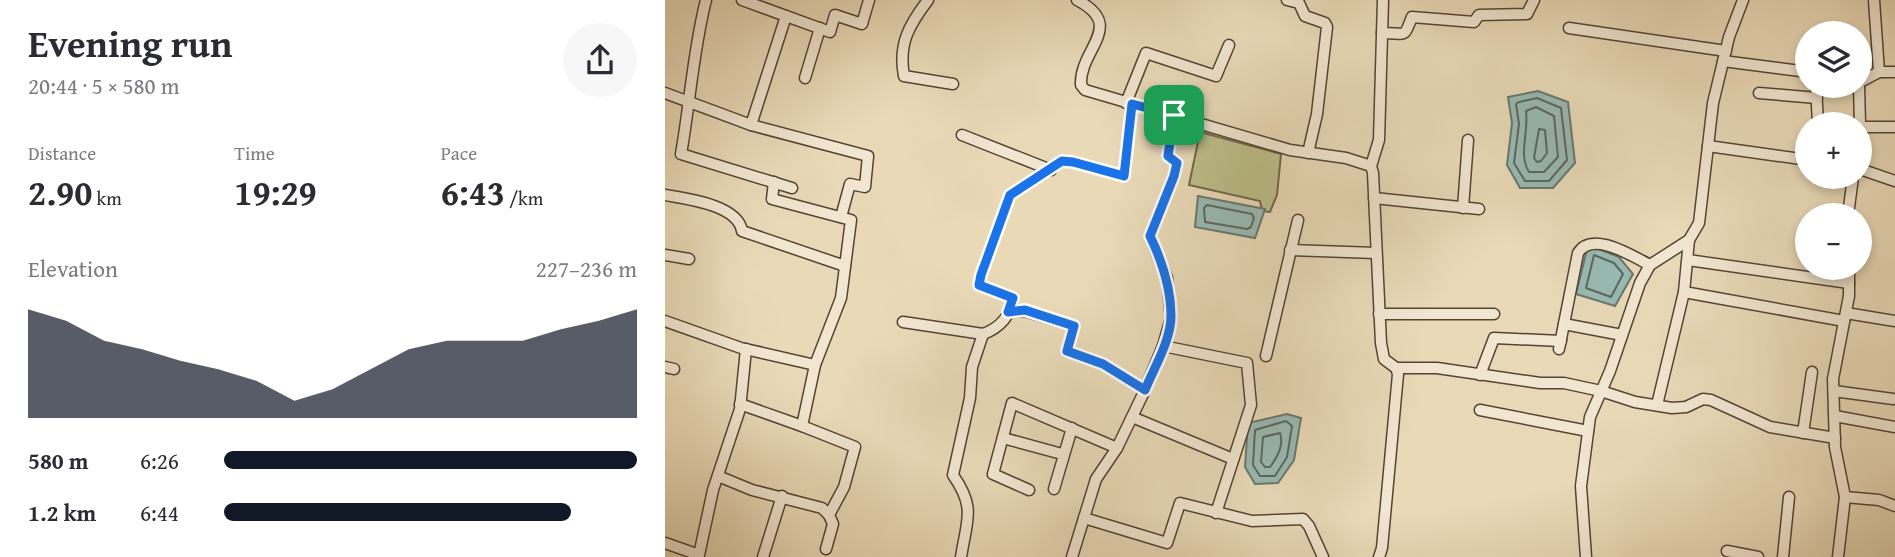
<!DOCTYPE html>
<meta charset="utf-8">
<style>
body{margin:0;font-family:"Gentium Book Plus",serif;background:#f7f7f7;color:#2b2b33;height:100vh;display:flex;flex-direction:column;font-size:26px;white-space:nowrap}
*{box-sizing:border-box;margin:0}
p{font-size:23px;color:#7c7c81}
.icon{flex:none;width:38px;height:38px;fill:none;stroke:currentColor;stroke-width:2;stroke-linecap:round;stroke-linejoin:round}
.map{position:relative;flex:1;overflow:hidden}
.details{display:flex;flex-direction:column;background:#fff;width:665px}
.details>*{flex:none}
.tools{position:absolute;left:1130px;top:21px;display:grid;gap:14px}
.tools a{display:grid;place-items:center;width:77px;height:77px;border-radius:50%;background:#fff;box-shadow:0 4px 10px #0003;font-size:35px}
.pin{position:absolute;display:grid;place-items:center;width:60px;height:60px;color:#fff;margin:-30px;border-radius:14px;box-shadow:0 4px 10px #0006}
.round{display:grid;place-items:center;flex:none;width:74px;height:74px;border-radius:37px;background:#f7f7f7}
.summary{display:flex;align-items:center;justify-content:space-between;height:119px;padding:0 28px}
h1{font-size:38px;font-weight:600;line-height:52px}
.stats{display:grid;grid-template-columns:repeat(3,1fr);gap:10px;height:119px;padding:7px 28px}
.stats div{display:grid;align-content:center}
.stats b{font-size:35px;font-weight:600}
.stats small{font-size:19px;font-weight:400}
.stats p{font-size:19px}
.chart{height:196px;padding:14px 28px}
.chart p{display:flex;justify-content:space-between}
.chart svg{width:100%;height:126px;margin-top:7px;fill:#111827;opacity:.7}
ul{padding:0 28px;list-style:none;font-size:23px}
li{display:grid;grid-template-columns:112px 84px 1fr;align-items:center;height:52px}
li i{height:18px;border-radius:9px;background:#111827}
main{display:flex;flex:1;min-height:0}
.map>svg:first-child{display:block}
</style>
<main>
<section class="details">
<div class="summary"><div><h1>Evening run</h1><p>20:44 · 5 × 580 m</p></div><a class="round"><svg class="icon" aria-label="share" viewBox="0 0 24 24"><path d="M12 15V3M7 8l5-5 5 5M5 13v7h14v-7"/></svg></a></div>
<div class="stats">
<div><p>Distance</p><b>2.90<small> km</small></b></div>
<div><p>Time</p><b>19:29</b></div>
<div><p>Pace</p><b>6:43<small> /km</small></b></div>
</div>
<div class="chart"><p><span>Elevation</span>227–236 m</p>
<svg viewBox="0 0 160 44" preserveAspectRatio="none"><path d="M0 44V6L10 10L20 17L30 20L40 24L50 27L60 31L70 38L80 34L90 27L100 20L110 17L120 17L130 17L140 13L150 10L160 6V44z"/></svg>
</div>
<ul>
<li><b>580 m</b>6:26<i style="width:100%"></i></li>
<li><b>1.2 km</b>6:44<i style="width:84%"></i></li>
</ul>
</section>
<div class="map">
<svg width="1230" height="557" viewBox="0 0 1230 557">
<rect width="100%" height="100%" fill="#e9d9b7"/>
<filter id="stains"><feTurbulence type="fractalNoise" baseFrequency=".00286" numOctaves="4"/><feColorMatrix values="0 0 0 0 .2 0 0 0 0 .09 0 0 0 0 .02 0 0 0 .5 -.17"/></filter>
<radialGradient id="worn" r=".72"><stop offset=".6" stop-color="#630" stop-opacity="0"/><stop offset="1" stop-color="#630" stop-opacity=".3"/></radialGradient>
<!-- green -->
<path fill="#bcbe8a" stroke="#6f684a" stroke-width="2" d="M535 132 616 154 612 195 605 212 597 211 595 201 524 185Z"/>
<!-- water -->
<g fill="#98bab3" stroke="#697770" stroke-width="2">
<path d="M873 91 903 102 910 163 888 188H855L842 165 847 123 843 97Z"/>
<path d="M533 196 600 209 590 238 530 227Z"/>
<path d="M923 245 954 257 968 274 950 306 911 294Z"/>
<path d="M622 414 636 418 629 460 613 483 590 484 580 467 583 423Z"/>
</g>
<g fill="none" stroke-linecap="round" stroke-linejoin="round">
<!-- shore -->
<g stroke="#5d665f" stroke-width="2">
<path d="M872 98 896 108 902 160 884 181H860L849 163 854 124 851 104 854 102Z"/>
<path d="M871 107 889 116 893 157 879 172H864C853 155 864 131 861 111Z"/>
<path d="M874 129 880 130 882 153 876 161 872 162 869 158Z"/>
<path d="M542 205 587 214 589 218 586 227 582 229 540 222 539 208Z"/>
<path d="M929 255 949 263 958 274 946 297 921 288Z"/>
<path d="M621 421 627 426 622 457 610 476H595L588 465 590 430Z"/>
<path d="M615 433C619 445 613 456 605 467H600L596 462 598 437Z"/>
</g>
<!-- minor casing -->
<g stroke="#544436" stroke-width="13">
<g id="minor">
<path d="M41 0C28 51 25 103 16 154L127 188"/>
<path d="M77 0 165 32 170 15 197 24 204 0"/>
<path d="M263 0C244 25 233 44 239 76L288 84"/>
<path d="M412 0C462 26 414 49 416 85L420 90 625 150 681 158 706 166 708 173 716 343 719 359 731 368 733 374 717 548 714 557"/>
<path d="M622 0 634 3 640 16 660 23 662 27 652 114 643 153"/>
<path d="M904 28 1061 51"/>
<path d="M717 33C743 33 738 39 747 17L809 22 814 15 862 14 869 0"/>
<path d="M1058 61 1143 72"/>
<path d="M1214 72H1230"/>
<path d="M140 78 155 28"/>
<path d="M1195 82 1214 72 1209 0"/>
<path d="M1151 86 1153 124"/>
<path d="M1194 86 1195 124"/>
<path d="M0 93 86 125 203 156 200 187 185 184 176 217"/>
<path d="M1094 93 1152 98"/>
<path d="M461 103 481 53 551 76 564 45"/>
<path d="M86 125 121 16"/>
<path d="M1195 127H1230"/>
<path d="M297 135 386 170"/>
<path d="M1043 146 1143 160"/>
<path d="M706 166 714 140 718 0"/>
<path d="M1195 169 1230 181"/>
<path d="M0 195C23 199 73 205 77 231L180 266"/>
<path d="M709 198 814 209"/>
<path d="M798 208 803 140"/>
<path d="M1183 215 1188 177"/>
<path d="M1024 240 1019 292 1179 321"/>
<path d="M625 250 711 253"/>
<path d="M0 255 24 259"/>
<path d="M1023 260 1184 283"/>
<path d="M1184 268V296L1168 379 1170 447 1180 497 1214 500 1230 506"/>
<path d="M343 312 360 311 409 326 402 351 438 364 480 390"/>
<path d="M1181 313 1230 321"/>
<path d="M714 314H829"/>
<path d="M0 321 76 348 150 365"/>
<path d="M238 322 318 334"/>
<path d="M899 324 957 335"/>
<path d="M498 346 582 363 586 405 551 513"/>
<path d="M894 349 913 253C927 230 967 256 985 265"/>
<path d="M601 356 633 220"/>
<path d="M0 367 9 369"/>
<path d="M731 368H772L875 383H899L936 391 970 402 1007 408 1021 407 1038 399 1046 400 1105 427 1170 438"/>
<path d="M815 375 829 338 896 341"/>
<path d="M1169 391 1228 399"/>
<path d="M75 404 137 426 150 365 176 298 186 220 107 199 109 182"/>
<path d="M992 405 1019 292"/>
<path d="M815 410 923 431"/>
<path d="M1170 416 1230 427"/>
<path d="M467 417 568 459"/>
<path d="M137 426 190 447 179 487 164 515 168 524 161 549"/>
<path d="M1138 433 1147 372"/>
<path d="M338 438 397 454"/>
<path d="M53 476 87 490 157 508 164 515"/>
<path d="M389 489 407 428"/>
<path d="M364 490 328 474 347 403 452 448"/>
<path d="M419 518 502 543 515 503 587 521 638 519 644 526 658 557"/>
<path d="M0 543 34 555 48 490 75 409 81 349"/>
<path d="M1062 551 1093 557"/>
<path d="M98 557 117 496"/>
<path d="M296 557C302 519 311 508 288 475L305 398 307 367 318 334C335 328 346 315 348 298L314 285 316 275 345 195 397 161 409 162 459 176 467 104"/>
<path d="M407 557 431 479 452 448 478 394 498 346 506 318 502 278 485 236 509 176 512 163 503 156 509 115"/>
<path d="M921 557 916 486 925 417 945 371 975 283 985 265 1024 240 1034 223 1048 103 1064 37 1078 0"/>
<path d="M1118 557 1124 497"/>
<path d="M1173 557 1180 497"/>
</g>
</g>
<!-- minor -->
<use href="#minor" stroke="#f1e6d0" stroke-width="10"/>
</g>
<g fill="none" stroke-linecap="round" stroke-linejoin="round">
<!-- route casing -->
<g stroke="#fff" stroke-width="14">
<path id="route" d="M467 104 509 115 503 156 512 163 509 176 485 236C497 261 506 288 506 316 506 340 489 368 480 390L438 364 402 351 409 326 360 310 343 312 348 298 314 285 316 275 345 195 397 161 408 162 459 176Z"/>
</g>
<!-- route -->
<use href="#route" stroke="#1a73e8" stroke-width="9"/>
</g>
<rect width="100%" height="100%" filter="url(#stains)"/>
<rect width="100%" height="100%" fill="url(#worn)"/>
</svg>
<div class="tools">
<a><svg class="icon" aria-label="layers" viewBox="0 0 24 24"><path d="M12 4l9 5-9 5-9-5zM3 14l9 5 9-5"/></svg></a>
<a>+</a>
<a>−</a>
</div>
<div class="pin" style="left:509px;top:115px;background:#1e9e55"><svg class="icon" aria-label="arrive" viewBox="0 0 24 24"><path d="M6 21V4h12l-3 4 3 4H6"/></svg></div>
</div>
</main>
